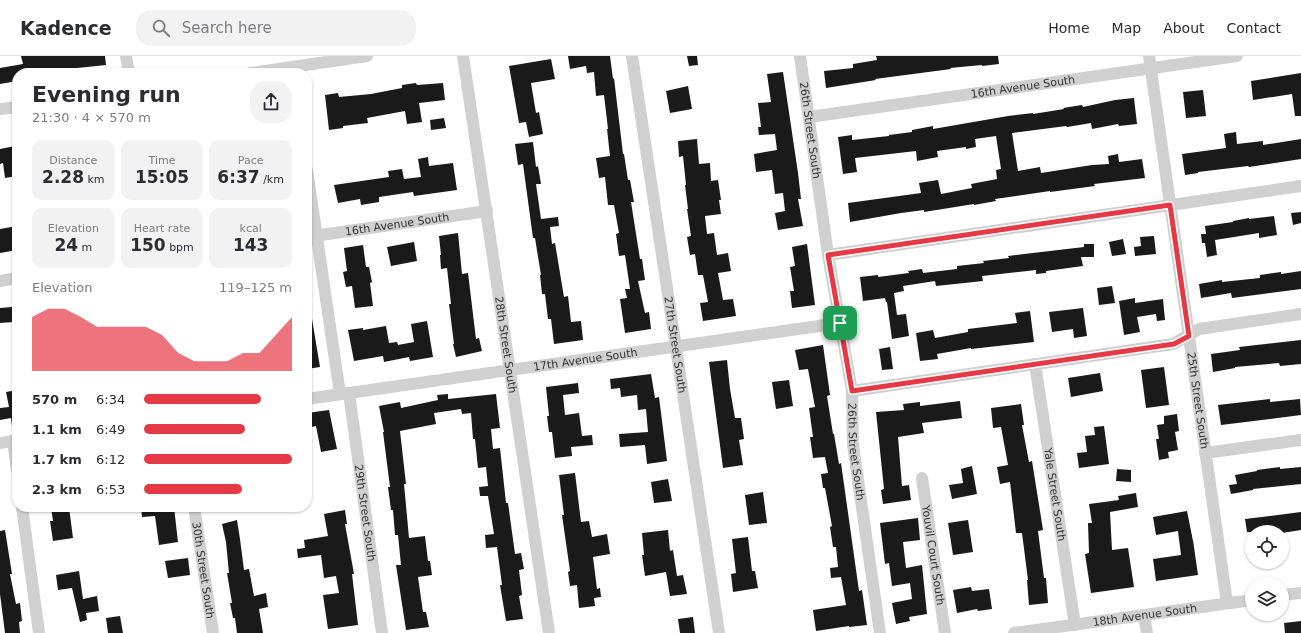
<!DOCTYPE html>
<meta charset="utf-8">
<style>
body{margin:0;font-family:"DejaVu Sans",sans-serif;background:#f2f2f3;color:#2b2b33;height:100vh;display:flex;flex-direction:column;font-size:15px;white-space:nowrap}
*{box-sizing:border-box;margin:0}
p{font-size:13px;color:#7c7c81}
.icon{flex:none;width:22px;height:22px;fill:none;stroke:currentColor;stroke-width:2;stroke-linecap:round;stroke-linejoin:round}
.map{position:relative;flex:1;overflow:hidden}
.drawer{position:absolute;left:12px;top:12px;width:300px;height:444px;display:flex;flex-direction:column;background:#fff;border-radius:16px;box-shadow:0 1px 3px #0004}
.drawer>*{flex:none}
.controls{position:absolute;left:1245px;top:469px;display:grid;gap:8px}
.controls a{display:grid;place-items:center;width:44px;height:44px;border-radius:50%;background:#fff;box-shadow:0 1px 3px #0004;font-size:20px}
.pin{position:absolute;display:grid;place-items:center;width:34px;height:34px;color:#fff;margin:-17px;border-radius:8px;box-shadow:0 2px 6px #0006}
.round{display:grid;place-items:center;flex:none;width:42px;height:42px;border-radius:16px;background:#f2f2f3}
.headline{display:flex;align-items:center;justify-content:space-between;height:68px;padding:0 20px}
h1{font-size:22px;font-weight:600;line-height:30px}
.metrics{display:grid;grid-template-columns:repeat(3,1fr);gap:6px;height:68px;padding:4px 20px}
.metrics div{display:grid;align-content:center;border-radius:10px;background:#f2f2f3;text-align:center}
.metrics b{font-size:17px;font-weight:600}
.metrics small{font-size:11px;font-weight:400}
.metrics p{font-size:11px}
.chart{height:112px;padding:8px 20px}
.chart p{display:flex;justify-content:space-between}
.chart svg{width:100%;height:72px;margin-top:4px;fill:#e63946;opacity:.7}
ul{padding:0 20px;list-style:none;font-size:13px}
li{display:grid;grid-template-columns:64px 48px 1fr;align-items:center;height:30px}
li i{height:10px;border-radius:5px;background:#e63946}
header{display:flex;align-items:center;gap:24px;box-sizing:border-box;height:56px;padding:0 20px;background:#fff;border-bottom:1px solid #e1e1e2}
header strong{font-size:19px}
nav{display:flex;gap:22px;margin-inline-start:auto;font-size:14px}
.search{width:280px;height:36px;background:#f2f2f3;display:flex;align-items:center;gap:10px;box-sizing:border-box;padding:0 14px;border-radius:16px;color:#7c7c81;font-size:15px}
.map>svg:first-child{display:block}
</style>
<header>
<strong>Kadence</strong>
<div class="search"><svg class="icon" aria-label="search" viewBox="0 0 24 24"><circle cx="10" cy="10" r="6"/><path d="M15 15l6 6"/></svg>Search here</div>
<nav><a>Home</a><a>Map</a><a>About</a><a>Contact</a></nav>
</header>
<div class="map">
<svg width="1301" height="577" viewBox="0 0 1301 577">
<rect width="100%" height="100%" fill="#fff"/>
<!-- building -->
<g fill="#1a1a1a">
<path d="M21 0H105L106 9 77 12V17H17V25L0 28V12L23 8Z"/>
<path d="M568 0H610L613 23 614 22 623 98H624L628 124H630L634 146H631L640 203H642L645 224 638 225 645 257 649 256 651 273 625 277 620 243 627 242 625 233H630L625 199 619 200 616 178 619 177 614 149H608L605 121 599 122 596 102 610 100 607 73H608L604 39 596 40 594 16 587 17 586 10 570 13Z"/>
<path d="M687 0H697L698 9 689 10Z"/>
<path d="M876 0H998L999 8 982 10V9L950 12 951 13 875 23 876 24 826 32 824 15 853 12V8L877 4Z"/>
<path d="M551 3 555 23 531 27 536 57 539 56 543 78 529 81 526 66 519 67 509 10Z"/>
<path d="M783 16 798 117 801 143H798L803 170 778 174 775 157 785 155 783 137 775 138 772 114 756 116 754 98 777 94 775 78 759 79 758 71H761L758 47 771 46 767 18Z"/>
<path d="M1301 17V60H1295L1292 38 1253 44 1251 25Z"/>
<path d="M416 27 417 29 443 27 445 44 419 47 422 66 407 68 405 55 367 62 368 67 343 70V72L329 74 325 39 338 37 339 41 371 38 402 32V29Z"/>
<path d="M688 30 692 53 670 57 666 35Z"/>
<path d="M1203 34 1206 60 1186 62 1183 36Z"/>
<path d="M1134 42 1137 68 1119 70 1118 68 1092 73 1091 67 1067 71 1066 70 1012 77 1018 115 1040 111 1041 117 1092 109 1109 108 1108 100 1118 98 1119 106 1142 103 1145 122 1094 128 1095 130 1050 136V135L995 143 996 145 974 149V148L924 156V154L901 157 850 166 848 147 921 137 919 127 938 124 941 138 972 132 971 128 997 123 996 114 1001 113 996 80 975 83 976 91 966 93V91L937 95 938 101 917 105 916 95 855 102 857 116 843 118 838 81 852 79V84L889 80V79L912 76V74L933 70V73L1008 60 1033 57V58L1064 53 1063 52 1082 49 1083 51 1115 44Z"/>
<path d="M444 62 446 72 431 74 430 64Z"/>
<path d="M1236 76 1237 88 1263 85V89L1301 83V103L1249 111 1248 110 1198 116V117L1185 119 1182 98 1226 92 1224 78Z"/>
<path d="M697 83 699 108 710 107 711 125 718 124 721 144H719L721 158 705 160 707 178 714 177 717 199 728 197 731 215 718 217 723 244 733 243 736 260 703 265 700 247 708 246 703 219H698L695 198 690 199 687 181 691 180 687 153H688L685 129H686L683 100 679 101 678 85Z"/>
<path d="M533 86 536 111 538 110 541 128H536L541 163 558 161 559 170 550 171 552 188 555 187 564 241 568 240 571 266 581 265 583 284 554 288 551 263H548L545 238H542L540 219H541L535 182H533L523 108 518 109 515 88Z"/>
<path d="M15 90 17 106V120L5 122 3 107 0 108V93Z"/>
<path d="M428 101 429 110 453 107 457 134 414 140 413 136 379 141V146L361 149 360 143 338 147 334 129 389 121 388 115 402 113 404 123 421 121 418 103Z"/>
<path d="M1301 156V167L1293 169 1291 157Z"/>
<path d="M1274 160 1277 179 1259 182V177L1215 184 1217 199 1207 201 1205 187H1202L1201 178H1206L1205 170 1233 166V165L1249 162V163Z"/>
<path d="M17 170V194L0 197V173Z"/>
<path d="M458 177 462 218 468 217 476 283 479 282 482 295 456 301 453 288H454L449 248H451L447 212 441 213 440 199H441L439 180Z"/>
<path d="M1154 180 1156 198 1135 200 1134 191 1141 190 1140 181Z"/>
<path d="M1123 183 1126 198 1112 200 1109 186Z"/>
<path d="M414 186 417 205 391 210 387 191Z"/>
<path d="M807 188 815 249 792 252 790 235H794L790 211 795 210 792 191Z"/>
<path d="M1084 188H1094V201H1081L1083 210 1046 215V217L1036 218V214L982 220 983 225 936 230 935 225 903 230 904 235 894 237 897 259 906 258 909 280 892 283 887 246H886L885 242 863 245 860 221 878 219V221L909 217 908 215 922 213 923 217 957 213V210L984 207 983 205 1009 202 1008 200 1084 191Z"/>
<path d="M363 189 366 211H369L372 226 370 227 373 250 355 252 352 230 346 231 343 216 347 215 344 192Z"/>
<path d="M1301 215V233L1232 242 1231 237 1201 242 1199 228 1222 224V226L1260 222V219L1281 216V218Z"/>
<path d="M1112 230 1115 247 1099 249 1097 232Z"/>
<path d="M1135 242V247L1163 243 1165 264 1157 265 1156 258 1137 261 1140 276 1124 279 1119 245Z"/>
<path d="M12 251 14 266 0 267V252Z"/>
<path d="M1083 252 1087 280 1074 282 1073 273 1052 276 1049 256Z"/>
<path d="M1030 255 1034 286 971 293V292L937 298 938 303 920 305 916 277 933 274 935 282 968 276V273L1017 267 1015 257Z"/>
<path d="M312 263 320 311 307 313V264Z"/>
<path d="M427 265 433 301 410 305 409 301 384 306 383 300 354 305 348 274 363 272V274L386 270 389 287 397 286 398 289 414 286 411 268Z"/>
<path d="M1301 284V308L1280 310 1279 307 1235 311V312L1213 316 1211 298 1240 294 1239 291Z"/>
<path d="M823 289 830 339 827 340 833 378H834L839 408 841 407 859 535 862 534 867 569 849 571V570L816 575 813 554 846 549 841 521 831 522 830 512 838 511 836 491H833L830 471 832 470 825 432H823L821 418 828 417 825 401 813 402 810 381H813L809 352 815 351 808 313 799 314 795 294Z"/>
<path d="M890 291 893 313 882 314 879 293Z"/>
<path d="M727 304 730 333 735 362H741L744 383 739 384 743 409 723 412 709 306Z"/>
<path d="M1164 311 1169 349 1146 352 1141 314Z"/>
<path d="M1100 317 1103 335 1071 341 1068 322Z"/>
<path d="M651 318 655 342 659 341 667 405 647 408 645 389 620 391 619 378 648 376 646 353 638 354 637 339 621 341 620 332 611 333 610 323Z"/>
<path d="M789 324 793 350 776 353 772 326Z"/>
<path d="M578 327 579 337 563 339 565 359 579 357 582 380 592 379 593 389 571 391 572 400 555 402 552 376H549L547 360H549L546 331Z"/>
<path d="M17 334V370H12L11 362 0 364V352L9 351 6 336Z"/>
<path d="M448 338V343L496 338 500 372 491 373 493 393 500 392 506 447H508L515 498 521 497 524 513 519 514 522 539 519 540 523 563 506 565 500 529H502L497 491 486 492 485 479 494 478 488 440H480L479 431 488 430 486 411 478 412 475 383H473L471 357 462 358 461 353 434 357 436 368 400 375 406 428H404L409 482 425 480 428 505H430L432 519 418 521 423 556H426L429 571 406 574 396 509H401L398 479H395L393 454H391L388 431H390L383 376H384L379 350 400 346 401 352 438 344 437 339Z"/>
<path d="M1270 343V346L1300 343 1301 359 1221 369 1218 349Z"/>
<path d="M960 345 962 362 922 367 924 377 898 381 902 430 909 429 911 444 883 448 881 434 884 433 876 356 904 354 903 348 920 346V350Z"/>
<path d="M1021 348 1024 369H1022L1029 406 1032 405 1040 455 1043 474 1038 475 1044 522H1046L1048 547 1029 549 1027 524H1028L1022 477H1016L1010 426 1000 428 997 411 1008 409 1001 371 993 372 991 352Z"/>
<path d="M329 354 337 393 321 396 316 370 307 372V357Z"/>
<path d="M1177 358 1179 375 1175 376 1178 394 1168 396 1169 402 1159 404 1156 383H1159L1157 369 1164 368V360Z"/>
<path d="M1104 370 1109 408 1079 412 1077 397 1087 396 1085 380 1095 379 1094 371Z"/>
<path d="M972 410 977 438 952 443 949 429 963 427 961 413Z"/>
<path d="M1280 411V413L1301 411V428L1253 433V434L1231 438 1229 429 1237 428 1235 419 1257 415V414Z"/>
<path d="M1117 413 1131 414V426L1116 425Z"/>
<path d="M575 417 581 466 589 465 592 481 607 478 610 498 593 501 597 533 600 532 601 541 594 542 595 550 579 552 577 529 570 530 568 516 570 515 562 459H564L559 419Z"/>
<path d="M668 423 672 445 654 447 651 426Z"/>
<path d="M763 436 767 467 749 469 745 439Z"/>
<path d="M1136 437 1138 451 1110 456 1112 494 1128 492 1134 531 1091 537 1085 498 1089 497 1088 467H1092L1089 448 1119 444 1118 440Z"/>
<path d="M51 451H69L73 482 53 485 50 465H53Z"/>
<path d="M150 451H174L178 486 159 489 155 460 142 461 141 452Z"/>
<path d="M345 454 347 468H345L354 518H352L358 569 328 573 323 539 339 537 336 520 324 522 321 499 298 502 297 493 305 492 304 484 328 480 324 458Z"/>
<path d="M1187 455 1193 485V484L1198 519 1156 525 1153 503 1181 499 1178 475 1156 479 1153 461Z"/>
<path d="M1301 456V474L1282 477 1247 476 1245 463Z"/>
<path d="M918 462 920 484 903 486 906 512 922 509 927 558 909 561 910 565 896 568 892 547 912 543 910 527 892 530 889 507 885 508 880 467Z"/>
<path d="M237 464 240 483 244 514 249 513 254 540 266 537 268 551 259 553 263 577H237L235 562H233L230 547H232L227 517H229L226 486 222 468Z"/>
<path d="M968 464 973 496 953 499 948 467Z"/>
<path d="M5 474 12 518H10L16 548 20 547 22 565 19 566 20 577H5L0 538V475Z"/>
<path d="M668 474 670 495 673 494 677 520 683 519 687 538 670 540 666 516 645 520 642 499H644L642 477Z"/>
<path d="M748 481 752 515H755L758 532 733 536 731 518 736 517 732 483Z"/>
<path d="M188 502 190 519 168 522 165 505Z"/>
<path d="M79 515 83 543 97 540 99 555 86 557 87 564 80 566 72 532 58 534 56 519Z"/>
<path d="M971 531 972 535 989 533 992 553 978 555 977 553 957 557 953 534Z"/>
<path d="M120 560 123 577H108L106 562Z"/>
<path d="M693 561 695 577H680L678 563Z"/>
<path d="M1301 565V577H1285L1284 567Z"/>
</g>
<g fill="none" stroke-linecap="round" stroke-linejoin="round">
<!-- minor -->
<g stroke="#d0d0d0" stroke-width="12">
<path d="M126 0 129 17"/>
<path id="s1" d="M463 0 549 577"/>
<path id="s2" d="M632 0 719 577"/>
<path id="s3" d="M800 0 828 199 852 335 853 389 880 577"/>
<path id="s4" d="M1149 0 1227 547"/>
<path d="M251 17 367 0"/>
<path d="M0 53 17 51"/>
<path id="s5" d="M809 61 1237 0"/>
<path d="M307 114 340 338"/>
<path id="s6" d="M307 181 487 155"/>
<path d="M828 199 1301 130"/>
<path d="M0 225 17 222"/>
<path id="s7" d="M1035 308 1075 569"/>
<path d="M852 335 1173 288 1199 273 1301 258"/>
<path id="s8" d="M349 337 382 577"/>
<path id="s9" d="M307 343 840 267"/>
<path d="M13 385 17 414"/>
<path d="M0 387 17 384"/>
<path d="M1205 397 1301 384"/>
<path id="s10" d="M922 422 945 577"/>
<path d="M22 451 39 577"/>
<path id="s11" d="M194 451 213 577"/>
<path d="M1282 539 1301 537"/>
<path d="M1144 559 1147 577"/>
<path id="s12" d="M1014 577 1252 544"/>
</g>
</g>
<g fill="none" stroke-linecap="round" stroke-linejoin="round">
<!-- route casing -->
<g stroke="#fff" stroke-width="8">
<path id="route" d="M1170 149 1189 280 1174 288 852 335 828 199Z"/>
</g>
<!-- route -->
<use href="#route" stroke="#e63946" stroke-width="5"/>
</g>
<g text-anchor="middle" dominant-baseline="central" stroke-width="4" stroke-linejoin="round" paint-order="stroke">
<!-- street labels -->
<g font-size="11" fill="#333" stroke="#fff">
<text stroke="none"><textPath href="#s5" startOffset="216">16th Avenue South</textPath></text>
<text stroke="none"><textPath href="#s3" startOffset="75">26th Street South</textPath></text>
<text stroke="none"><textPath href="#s6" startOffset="91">16th Avenue South</textPath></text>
<text stroke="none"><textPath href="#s1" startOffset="292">28th Street South</textPath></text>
<text stroke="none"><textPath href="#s2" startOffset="292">27th Street South</textPath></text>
<text stroke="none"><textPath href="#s9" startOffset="281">17th Avenue South</textPath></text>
<text stroke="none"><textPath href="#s4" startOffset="348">25th Street South</textPath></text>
<text stroke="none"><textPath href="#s3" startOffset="400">26th Street South</textPath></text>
<text stroke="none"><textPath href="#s7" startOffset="132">Yale Street South</textPath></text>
<text stroke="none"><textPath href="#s8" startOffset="121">29th Street South</textPath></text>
<text stroke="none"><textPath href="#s10" startOffset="78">Youvil Court South</textPath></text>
<text stroke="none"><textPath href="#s11" startOffset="64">30th Street South</textPath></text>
<text stroke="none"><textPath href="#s12" startOffset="132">18th Avenue South</textPath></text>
</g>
</g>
</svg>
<div class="controls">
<a><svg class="icon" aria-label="locate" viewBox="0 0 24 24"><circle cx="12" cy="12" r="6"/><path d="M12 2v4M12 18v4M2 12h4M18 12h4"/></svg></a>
<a><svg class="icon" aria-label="layers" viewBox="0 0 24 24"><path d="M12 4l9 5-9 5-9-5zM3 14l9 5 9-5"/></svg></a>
</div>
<div class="pin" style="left:840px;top:267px;background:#1e9e55"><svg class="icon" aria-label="arrive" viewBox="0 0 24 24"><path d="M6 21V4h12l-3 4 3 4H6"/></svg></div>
<section class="drawer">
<div class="headline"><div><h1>Evening run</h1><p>21:30 · 4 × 570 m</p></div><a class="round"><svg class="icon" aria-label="share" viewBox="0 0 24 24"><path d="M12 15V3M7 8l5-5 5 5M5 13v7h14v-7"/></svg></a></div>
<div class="metrics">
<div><p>Distance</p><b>2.28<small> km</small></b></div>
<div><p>Time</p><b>15:05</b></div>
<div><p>Pace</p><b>6:37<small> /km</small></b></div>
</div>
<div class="metrics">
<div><p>Elevation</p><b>24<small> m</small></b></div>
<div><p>Heart rate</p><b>150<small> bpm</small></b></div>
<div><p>kcal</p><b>143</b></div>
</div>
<div class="chart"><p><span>Elevation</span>119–125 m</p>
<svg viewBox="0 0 160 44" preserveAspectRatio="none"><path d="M0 44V11L10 6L20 6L30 11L40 17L50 17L60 17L70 17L80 22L90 33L100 38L110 38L120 38L130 33L140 33L150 22L160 11V44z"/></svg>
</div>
<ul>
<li><b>570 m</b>6:34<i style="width:79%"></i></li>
<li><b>1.1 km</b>6:49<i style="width:68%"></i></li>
<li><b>1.7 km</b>6:12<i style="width:100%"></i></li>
<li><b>2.3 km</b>6:53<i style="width:66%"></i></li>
</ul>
</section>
</div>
